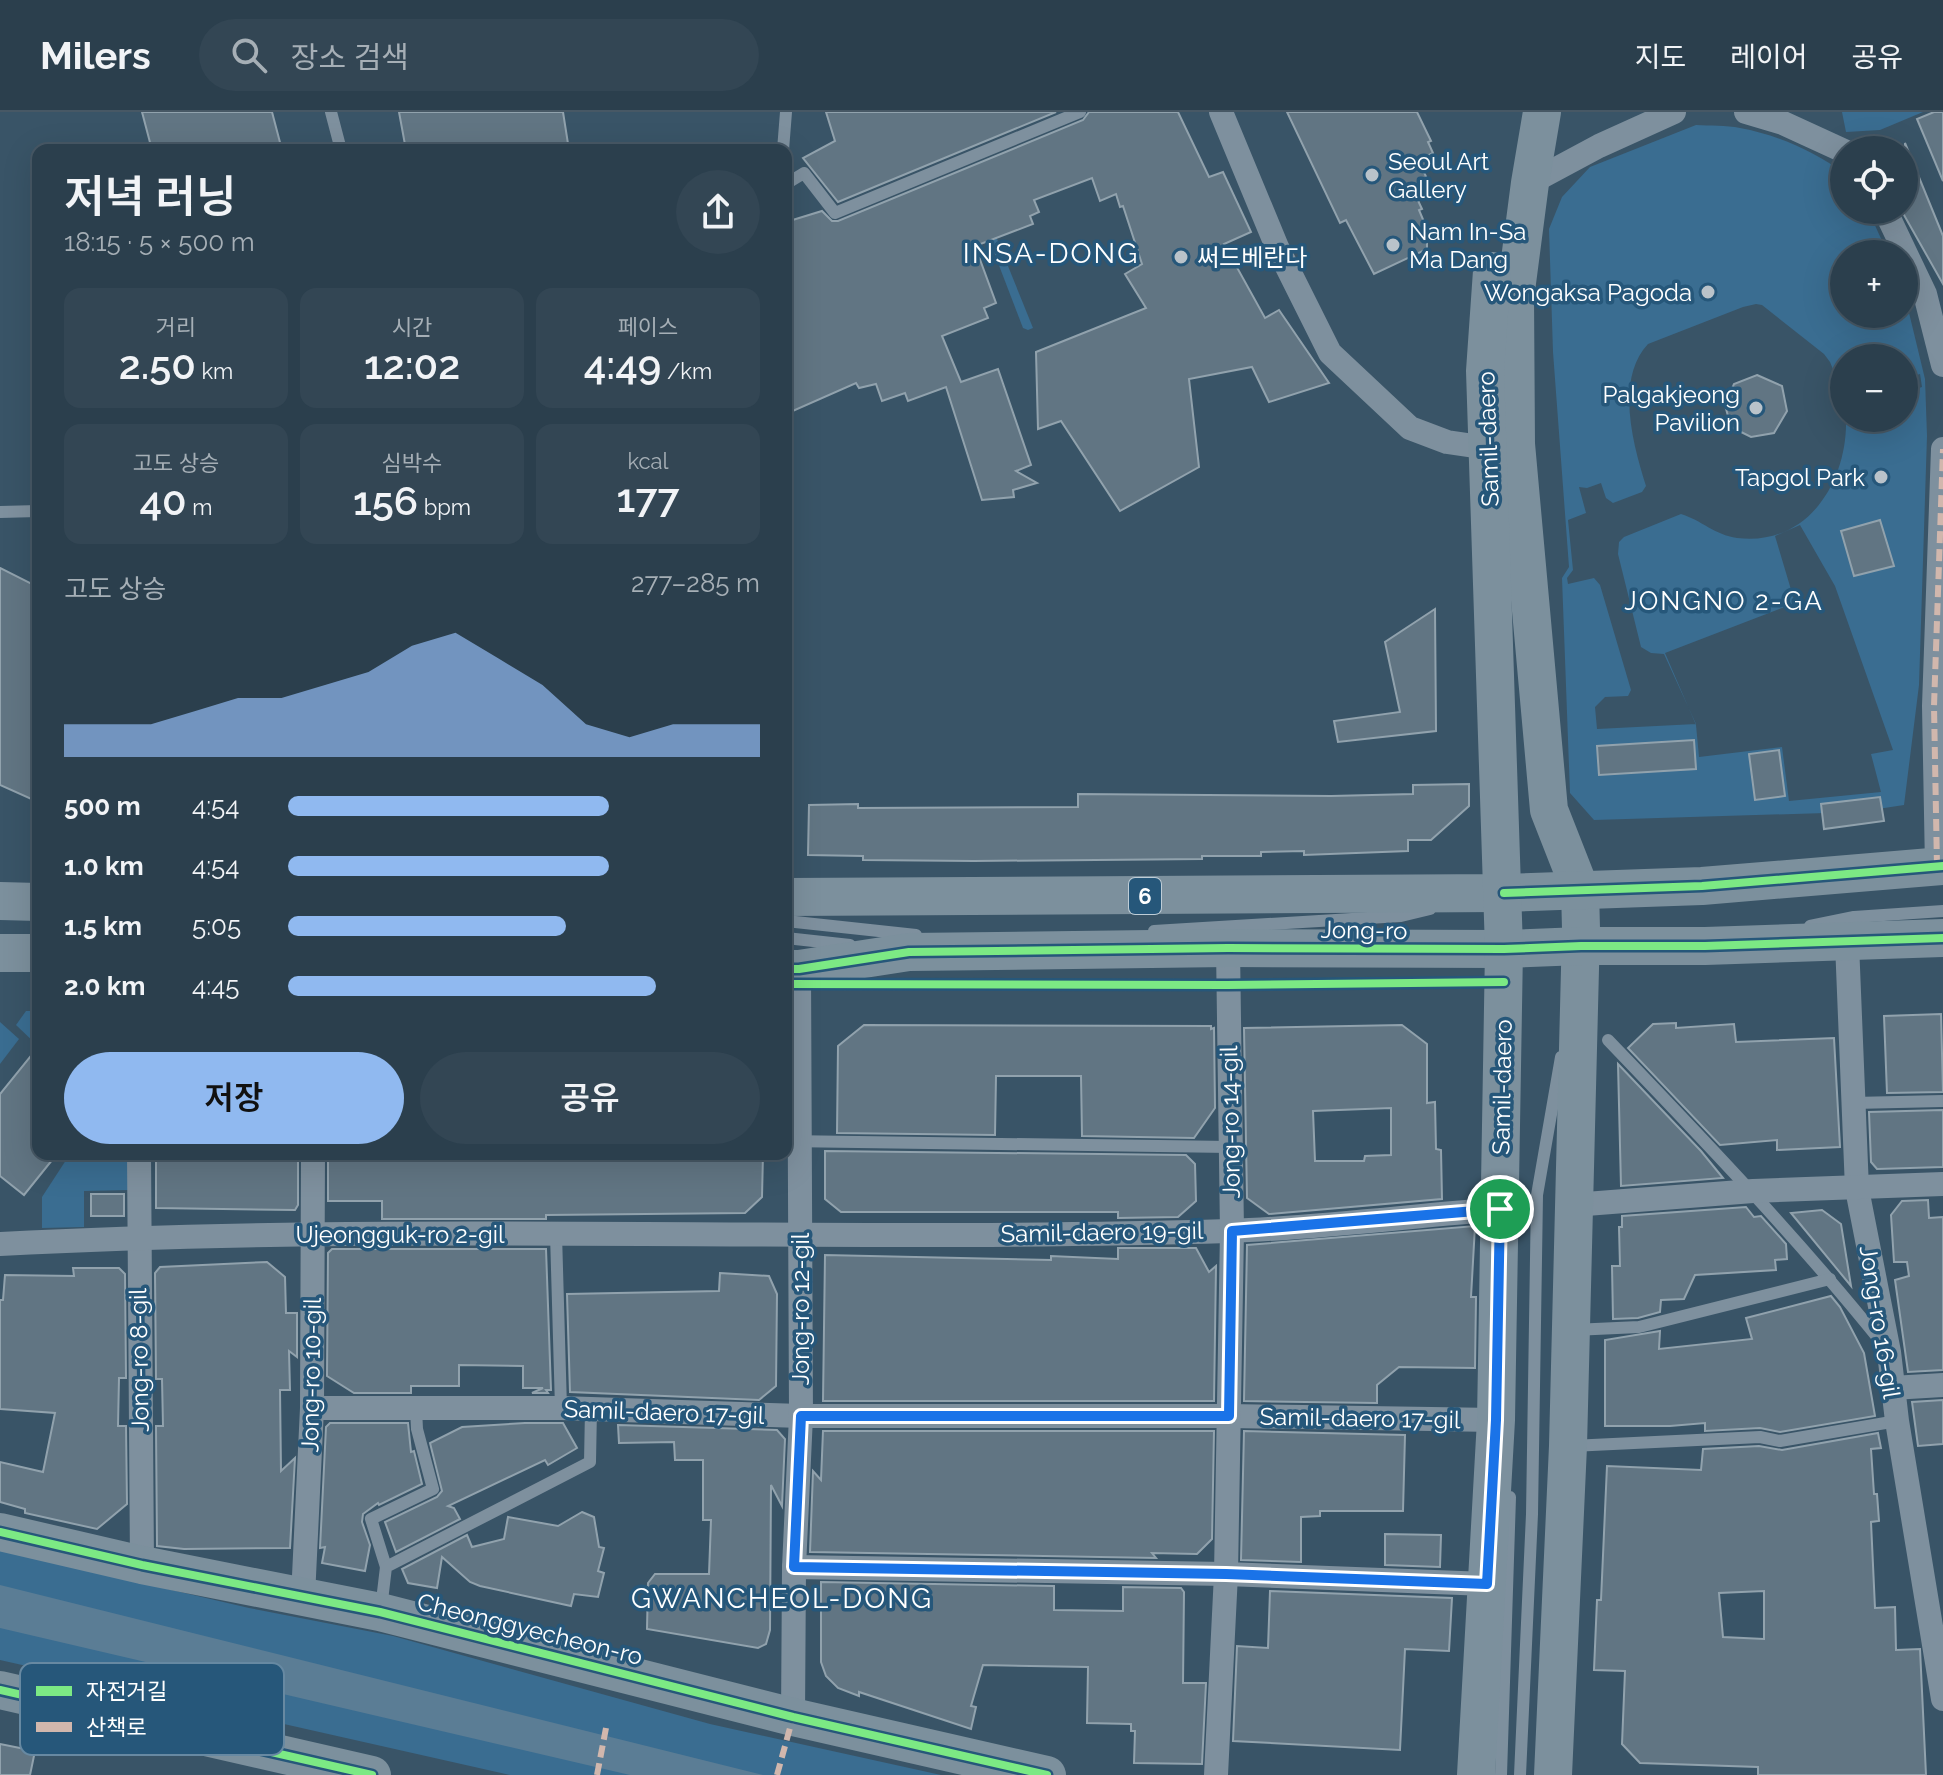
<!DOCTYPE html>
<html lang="ko">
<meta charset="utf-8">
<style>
body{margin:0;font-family:Raleway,"Noto Sans KR",sans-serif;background:#334654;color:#f1f3f6;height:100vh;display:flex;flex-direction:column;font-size:30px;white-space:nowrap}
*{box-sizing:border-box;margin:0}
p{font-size:26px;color:#a6afb6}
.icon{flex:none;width:44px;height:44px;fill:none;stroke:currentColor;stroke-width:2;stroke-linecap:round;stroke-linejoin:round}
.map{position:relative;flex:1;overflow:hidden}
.panel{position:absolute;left:32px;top:32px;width:760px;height:1016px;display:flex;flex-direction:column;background:#2b3f4d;border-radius:16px;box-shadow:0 8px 32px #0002,0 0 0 2px #475865}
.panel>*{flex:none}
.controls{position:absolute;left:1830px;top:24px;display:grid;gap:16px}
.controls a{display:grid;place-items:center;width:88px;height:88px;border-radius:50%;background:#2b3f4d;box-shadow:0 8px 32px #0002,0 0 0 2px #475865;font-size:40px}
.pin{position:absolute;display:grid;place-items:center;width:68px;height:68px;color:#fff;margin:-34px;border:4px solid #fff;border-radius:50%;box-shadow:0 2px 8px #0007}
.round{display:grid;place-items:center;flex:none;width:84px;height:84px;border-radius:42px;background:#334654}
.head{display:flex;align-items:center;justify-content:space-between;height:136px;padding:0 32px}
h1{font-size:44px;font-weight:600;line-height:60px}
.figures{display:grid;grid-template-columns:repeat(3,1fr);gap:12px;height:136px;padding:8px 32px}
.figures div{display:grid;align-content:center;border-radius:16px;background:#334654;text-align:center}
.figures b{font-size:40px;font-weight:600}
.figures small{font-size:22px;font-weight:400}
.figures p{font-size:22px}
.chart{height:224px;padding:16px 32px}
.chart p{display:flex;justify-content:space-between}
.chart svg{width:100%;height:144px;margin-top:8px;fill:#90b9f0;opacity:.7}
.primary-button{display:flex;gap:16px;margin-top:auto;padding:16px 32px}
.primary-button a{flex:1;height:92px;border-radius:48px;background:#90b9f0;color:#111;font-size:32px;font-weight:600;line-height:92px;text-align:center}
.primary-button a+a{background:#334654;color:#f1f3f6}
ul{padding:0 32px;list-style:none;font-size:26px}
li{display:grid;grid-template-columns:128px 96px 1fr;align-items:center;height:60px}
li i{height:20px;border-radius:10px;background:#90b9f0}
header{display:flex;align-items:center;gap:48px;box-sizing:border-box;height:112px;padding:0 40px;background:#2b3f4d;border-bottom:2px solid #475865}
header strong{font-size:38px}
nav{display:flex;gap:44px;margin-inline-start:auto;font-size:28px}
.search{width:560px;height:72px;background:#334654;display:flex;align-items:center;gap:20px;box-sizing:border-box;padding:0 28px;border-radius:44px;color:#a6afb6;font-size:30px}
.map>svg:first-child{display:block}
</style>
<header>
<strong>Milers</strong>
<div class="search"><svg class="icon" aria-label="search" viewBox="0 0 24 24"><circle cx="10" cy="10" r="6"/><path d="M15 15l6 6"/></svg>장소 검색</div>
<nav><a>지도</a><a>레이어</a><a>공유</a></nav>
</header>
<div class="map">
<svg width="1943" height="1663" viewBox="0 0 1943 1663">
<rect width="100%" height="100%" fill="#395467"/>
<!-- green -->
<g fill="#3a6d91" fill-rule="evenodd">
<path d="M1842 0H1923L1880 18 1846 20Z"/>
<path d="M1696 13C1710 14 1726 13 1740 16 1778 23 1814 39 1844 61V98H1868L1888 142H1844V202H1904V180L1925 267 1927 324 1919 573 1904 693 1858 700 1594 708 1570 681 1562 466 1569 455 1553 240 1549 117 1562 85 1590 55ZM1756 192 1762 193 1824 242 1830 250 1844 284V246H1904V267L1920 262 1922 275 1904 281V306H1846C1848 369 1808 435 1737 426 1715 423 1701 408 1681 402L1624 425 1619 430 1618 442 1641 535 1651 541 1664 542 1696 612 1597 617 1595 595 1605 585 1628 584 1631 578 1600 473 1594 466 1568 472 1567 466 1573 458 1568 408 1586 401 1579 375 1587 376 1601 371 1606 386 1613 391 1642 380 1646 374C1633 333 1615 267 1648 232L1743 195ZM1800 413 1835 474 1893 638 1871 642 1881 680 1789 689 1782 635 1699 645 1696 613 1665 541 1795 491 1775 424Z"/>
<path d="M968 55 1033 216 1028 218 1023 216 962 57Z"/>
<path d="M26 899H38V934L16 913Z"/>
<path d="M0 910 19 927 0 952Z"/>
<path d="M70 1042H130L129 1078 84 1079V1115L42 1116V1085Z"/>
<path d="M0 1438 249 1496 393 1524 710 1612 941 1663H510L0 1548Z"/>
</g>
<!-- water -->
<path fill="#5b7d95" d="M0 1473 763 1663H630L0 1516Z"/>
<!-- building -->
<g fill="#617583" stroke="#91a2ad" stroke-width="2" fill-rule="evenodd">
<path d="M142 0H272L282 38H152Z"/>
<path d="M399 0H563L569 38H406Z"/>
<path d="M826 0H1056L838 90 803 46 835 29Z"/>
<path d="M1089 0H1178L1209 65 1223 60 1251 120 1224 132 1265 206 1279 198 1329 271 1269 290 1252 255 1189 267 1199 355 1120 399 1061 309 1038 317 1036 240 1146 196 1125 162 1142 152 1123 94 1120 95 1116 82 1100 89 1092 66 1034 88 1039 100 1030 104 1033 112 975 134 996 191 984 196 988 206 942 224 961 270 998 257 1031 353 1016 359 1037 371 1013 378 1014 385 982 388 946 275 908 289 905 281 882 289 876 272 859 276 856 271 786 302V110L822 99 832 109H838L1083 8Z"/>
<path d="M1287 0H1417L1431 29 1428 30 1433 41 1425 45 1430 55 1423 58 1428 69 1412 76 1422 97 1419 98 1427 117V137L1374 162 1346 108 1340 111Z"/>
<path d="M1934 0H1943V69L1917 7Z"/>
<path d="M1905 31 1943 124V172L1904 103Z"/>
<path d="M1757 263 1782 274 1787 299 1774 321 1751 325 1731 315 1725 293 1734 272Z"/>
<path d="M1880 408 1894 454 1854 464 1841 419Z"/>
<path d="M0 456 38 475V690L0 673Z"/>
<path d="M1435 497 1436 619 1338 630 1334 609 1400 600 1385 530Z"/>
<path d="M1694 628 1696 657 1599 663 1597 634Z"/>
<path d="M1779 638 1785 684 1755 688 1749 642Z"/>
<path d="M1469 672V694L1431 728H1408V739L1304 743V739L1261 740V744H1202V747L974 749 863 748V744L808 743 809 693 858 692V696L1078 695V682L1331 684 1413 682V673Z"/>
<path d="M1880 685 1884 709 1824 717 1821 692Z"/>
<path d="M1941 902 1943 980 1887 981 1884 904Z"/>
<path d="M1676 911V916L1734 912 1736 930 1834 926 1840 1035 1777 1038V1028L1720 1033 1628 936 1653 912Z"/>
<path d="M864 913 1211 914V917L1214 916 1215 996 1194 1026 1082 1024 1081 964H996L995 1023 837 1021 838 934Z"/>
<path d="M1402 913 1427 932V991L1435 990 1436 1037 1441 1038 1442 1087 1269 1102 1247 1086 1244 916ZM1391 996V1043L1365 1044 1364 1049H1315L1313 999Z"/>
<path d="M38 935V1042H57L24 1083 0 1064V982Z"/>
<path d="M1618 952 1701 1039 1723 1066 1621 1074Z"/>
<path d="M1943 998V1055L1877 1057 1871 1050 1869 1000Z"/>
<path d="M825 1039 1186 1043 1195 1052 1196 1089 1178 1105 1118 1106V1100H841L825 1087Z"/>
<path d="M156 1042H298V1093L295 1098 156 1096Z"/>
<path d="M328 1042H763L762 1085 745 1101 546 1103V1107H382V1089H328Z"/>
<rect x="91" y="1082" width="33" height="22"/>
<path d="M1928 1088 1929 1106 1943 1105V1258L1908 1260 1895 1168 1909 1164 1907 1150H1894L1891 1103 1902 1089Z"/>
<path d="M1746 1095 1754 1105 1761 1104 1786 1132 1787 1147 1775 1148 1776 1158 1695 1163 1684 1187 1661 1188 1660 1200 1638 1206 1613 1207 1612 1154H1620L1619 1115H1622V1104Z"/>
<path d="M1822 1098 1841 1112 1851 1174 1791 1101Z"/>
<path d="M1475 1114 1471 1185H1476L1475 1256 1399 1255 1377 1273V1291L1244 1289 1247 1133Z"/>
<path d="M1118 1136H1196L1209 1160 1216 1154 1214 1289H823L825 1143 1051 1148V1144L1118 1147Z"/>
<path d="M332 1137H546L551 1278H546L548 1281H532L543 1276H523V1254L459 1253V1274H411V1281H354L327 1264 328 1141Z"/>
<path d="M267 1150 285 1165 286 1201H297V1245L289 1239 290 1278H280L281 1359 295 1346 290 1436 184 1437 157 1434 156 1314H163L162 1267H156L155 1161 160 1155Z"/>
<path d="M73 1156H119L125 1162 126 1266H119L118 1314H126L127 1392 97 1417 25 1401V1397L0 1390V1350L43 1360 55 1301 0 1297V1188H3L5 1163 74 1164Z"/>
<path d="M720 1161 769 1164 777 1182 776 1274 759 1288 570 1280 567 1182 719 1179Z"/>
<path d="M1831 1184 1840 1195 1864 1241 1875 1304 1780 1320 1760 1316 1705 1319V1311L1670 1314H1605V1228L1660 1219 1659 1237 1752 1227 1746 1206Z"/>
<path d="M1943 1288V1332L1918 1334 1912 1290Z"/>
<path d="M330 1311H408L411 1340 414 1339 422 1372 379 1393 378 1391 363 1402 362 1410 370 1433 365 1459 322 1451 325 1435 320 1436 326 1315Z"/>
<path d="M525 1311H563L577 1336 548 1353 545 1348 448 1394 454 1396 460 1407 396 1440 385 1410 437 1385 442 1379 430 1331 462 1315Z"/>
<path d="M618 1313 777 1318 785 1327 782 1394 771 1373 770 1518 766 1532 758 1536 647 1517 648 1471 655 1462H709L711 1408H703V1348H675L674 1330 619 1331Z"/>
<path d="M823 1319H1214L1212 1427 1197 1442 1152 1441 1156 1446 810 1440 813 1359 821 1368Z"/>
<path d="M1244 1319 1405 1323 1403 1399H1320V1404L1301 1405V1450L1241 1448Z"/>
<path d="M1878 1321 1881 1336 1871 1337 1874 1382H1877L1879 1409 1871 1410 1875 1496 1895 1495 1896 1538 1920 1537 1926 1663H1758V1655L1640 1651 1622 1632 1625 1559 1594 1558 1597 1488H1601L1607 1354 1701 1358 1703 1337 1759 1334 1782 1338ZM1764 1479V1527L1723 1525 1719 1481Z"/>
<path d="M582 1400 594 1405 599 1435 604 1436 598 1459 604 1461 598 1485 574 1482 571 1494 480 1474 470 1470 442 1445 437 1476 408 1471 402 1457 467 1423 472 1435 504 1427 508 1405 558 1414Z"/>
<path d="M1385 1422 1441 1423 1440 1455 1385 1453Z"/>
<path d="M821 1470 1054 1474V1498L1123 1499V1475L1181 1476 1184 1480 1183 1571H1206L1202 1652 1134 1651 1135 1619H1131V1612L1087 1611 1088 1555 983 1553 971 1594 976 1595 971 1617 859 1580V1584L838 1576 826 1564 821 1550Z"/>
<path d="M1270 1479 1452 1486 1449 1539 1405 1537 1400 1638 1233 1629 1237 1534 1268 1536Z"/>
<path d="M0 1632 35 1639 30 1663H0Z"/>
</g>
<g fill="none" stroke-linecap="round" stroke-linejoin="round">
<!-- lane -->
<g stroke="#7e909e" stroke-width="12">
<path d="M331 0 341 38"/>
<path d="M783 38 786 0"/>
<path d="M786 72 804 61 835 101 1080 0"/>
<path d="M0 400 38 399"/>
<path d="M786 809 916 823"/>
<path d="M1810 814 1854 805 1943 799"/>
<path d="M1154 819 1401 804 1430 797"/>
<path d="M786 826 850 833"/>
<path d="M1608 928C1702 1026 1796 1124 1882 1231"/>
<path d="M1853 991 1943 989"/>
<path d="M786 1029 1230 1035"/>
<path d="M556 1122 561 1296"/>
<path d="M1573 1218 1639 1215 1830 1167"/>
<path d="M1571 1334 1760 1325 1780 1329 1897 1309"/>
<path d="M386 1455 371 1407 433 1377 417 1317 416 1297"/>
<path d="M381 1497 386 1455 590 1350 591 1297"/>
<path d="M1501 1663 1510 1385"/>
<path d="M1520 1663 1532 1402 1537 1083 1561 945"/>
</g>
<!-- street -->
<g stroke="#7e909e" stroke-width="24">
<path d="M1221 0 1277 135 1330 241 1410 316 1447 330 1488 336"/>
<path d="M1746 0 1783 11 1844 39"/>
<path d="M1530 71 1599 34 1674 0"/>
<path d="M1885 98 1925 182 1943 253"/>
<path d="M1937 755 1934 594 1943 337"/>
<path d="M1847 831 1857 1077 1889 1240 1897 1309 1943 1587"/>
<path d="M139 1042 142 1453"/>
<path d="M1573 1093 1753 1079 1943 1072"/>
<path d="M0 1132C409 1110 819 1131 1229 1119 1319 1116 1410 1104 1500 1097"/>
<path d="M1892 1276 1943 1273"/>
<path d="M312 1296H561L801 1304H1229L1496 1308"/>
<path d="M794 1455 1226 1462 1487 1472"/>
<path d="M303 1485 312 1296 313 1042"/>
<path d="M793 1605 794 1455 801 1304 799 857"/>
<path d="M1216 1663 1226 1462 1232 1119 1228 836"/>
</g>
<!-- primary -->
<g stroke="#7c909d" stroke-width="38">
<path d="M1542 0 1530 71 1515 186 1516 332 1549 698 1580 777 1581 817 1568 1334 1553 1663"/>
<path d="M786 785 1504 781 1702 774 1943 754"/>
<path d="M0 789 38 790"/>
<path d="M0 841H38"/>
<path d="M786 857H799L909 840 1228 836 1504 837 1581 834H1705L1943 826"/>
<path d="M0 1420 142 1453 380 1500 793 1605 1047 1663"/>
<path d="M0 1578 372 1663"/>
<path d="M1476 1663 1496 1308 1504 837 1485 259 1492 159"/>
</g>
<!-- quiet -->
<g stroke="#d1b7ad" stroke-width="6" stroke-dasharray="12 6" stroke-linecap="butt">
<path d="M1937 755 1934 594 1943 337"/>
<path d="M597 1663 606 1616"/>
<path d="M777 1663 793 1605"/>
</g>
<!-- cycleway casing -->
<g stroke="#26577a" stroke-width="13">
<g id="cycleway">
<path d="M1504 781 1702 774 1943 754"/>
<path d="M786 857H799L909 840 1228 836 1504 837 1581 834H1705L1943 826"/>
<path d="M786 872 1227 873 1504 870"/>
<path d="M0 1420 142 1453 380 1500 793 1605 1047 1663"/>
<path d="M0 1578 372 1663"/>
</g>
</g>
<!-- cycleway -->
<use href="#cycleway" stroke="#7ce984" stroke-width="8"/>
</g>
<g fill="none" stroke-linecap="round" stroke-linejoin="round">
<!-- route casing -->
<g stroke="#fff" stroke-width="16">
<path id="route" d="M1500 1097 1496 1308 1487 1472 1226 1462 794 1455 801 1304H1229L1232 1119Z"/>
</g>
<!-- route -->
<use href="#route" stroke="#1a73e8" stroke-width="10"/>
</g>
<!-- markers -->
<g fill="#bac3ca" stroke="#26577a" stroke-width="3">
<circle cx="1372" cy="63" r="8"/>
<circle cx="1393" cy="133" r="8"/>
<circle cx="1181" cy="145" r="8"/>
<circle cx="1708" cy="180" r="8"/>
<circle cx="1756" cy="296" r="8"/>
<circle cx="1881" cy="365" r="8"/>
</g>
<g text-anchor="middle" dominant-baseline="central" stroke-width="7" stroke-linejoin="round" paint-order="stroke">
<!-- shield labels -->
<rect fill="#26577a" stroke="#becdd7" stroke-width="2" x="1129" y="766" width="32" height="36" rx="6"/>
<g font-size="22" font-weight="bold" fill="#fff">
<text x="1145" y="784">6</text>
</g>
<!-- poi labels -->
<g font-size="24" fill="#fff" stroke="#26577a" text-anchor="start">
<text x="1388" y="49">Seoul Art<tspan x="1388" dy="28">Gallery</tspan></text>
<text x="1409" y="119">Nam In-Sa<tspan x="1409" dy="28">Ma Dang</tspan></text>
<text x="1197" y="145">써드베란다</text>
<text x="1692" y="180" text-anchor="end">Wongaksa Pagoda</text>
<text x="1740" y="282" text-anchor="end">Palgakjeong<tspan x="1740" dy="28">Pavilion</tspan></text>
<text x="1865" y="365" text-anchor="end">Tapgol Park</text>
</g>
<!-- street labels -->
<g font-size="24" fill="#fff" stroke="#26577a">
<text transform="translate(1488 327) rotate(-92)">Samil-daero</text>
<text transform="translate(1364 818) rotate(1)">Jong-ro</text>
<text transform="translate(1502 975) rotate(-89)">Samil-daero</text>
<text transform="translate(1230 1010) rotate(-91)">Jong-ro 14-gil</text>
<text transform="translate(1102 1120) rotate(-1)">Samil-daero 19-gil</text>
<text x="400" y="1122">Ujeongguk-ro 2-gil</text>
<text transform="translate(800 1197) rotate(-90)">Jong-ro 12-gil</text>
<text transform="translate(1880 1210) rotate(81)">Jong-ro 16-gil</text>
<text transform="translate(139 1248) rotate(-91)">Jong-ro 8-gil</text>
<text transform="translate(311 1263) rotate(-89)">Jong-ro 10-gil</text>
<text transform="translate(664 1300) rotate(2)">Samil-daero 17-gil</text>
<text transform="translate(1360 1306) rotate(1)">Samil-daero 17-gil</text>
<text transform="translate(530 1517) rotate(14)">Cheonggyecheon-ro</text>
</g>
<!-- neighbourhood labels -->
<g font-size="26" letter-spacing="2" fill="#fff" stroke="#26577a">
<text x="1724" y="489">JONGNO 2-GA</text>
</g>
<!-- quarter labels -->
<g font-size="28" letter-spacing="2" fill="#fff" stroke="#26577a">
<text x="1051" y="141">INSA-DONG</text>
<text x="782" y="1486">GWANCHEOL-DONG</text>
</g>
</g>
<!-- legend -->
<rect x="20" y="1551" width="264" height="92" rx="12" fill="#26577a" stroke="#6789a2" stroke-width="2"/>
<rect x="36" y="1574" width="36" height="10" fill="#7ce984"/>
<rect x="36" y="1610" width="36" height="10" fill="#d1b7ad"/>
<g font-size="22" fill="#fff">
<text x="86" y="1587">자전거길</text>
<text x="86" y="1623">산책로</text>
</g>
</svg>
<div class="controls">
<a><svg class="icon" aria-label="locate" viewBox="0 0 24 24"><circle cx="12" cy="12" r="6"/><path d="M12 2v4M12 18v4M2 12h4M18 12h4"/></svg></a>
<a>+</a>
<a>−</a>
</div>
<div class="pin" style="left:1500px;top:1097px;background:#1e9e55"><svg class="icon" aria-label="arrive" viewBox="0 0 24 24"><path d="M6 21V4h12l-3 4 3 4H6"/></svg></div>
<section class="panel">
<div class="head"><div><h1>저녁 러닝</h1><p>18:15 · 5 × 500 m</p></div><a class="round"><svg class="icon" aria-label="share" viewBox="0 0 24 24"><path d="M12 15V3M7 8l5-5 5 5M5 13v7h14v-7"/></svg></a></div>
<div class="figures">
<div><p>거리</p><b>2.50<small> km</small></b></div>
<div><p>시간</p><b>12:02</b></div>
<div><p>페이스</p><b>4:49<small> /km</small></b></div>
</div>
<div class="figures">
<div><p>고도 상승</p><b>40<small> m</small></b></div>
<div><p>심박수</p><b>156<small> bpm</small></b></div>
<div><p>kcal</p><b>177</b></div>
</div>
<div class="chart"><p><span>고도 상승</span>277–285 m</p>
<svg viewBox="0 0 160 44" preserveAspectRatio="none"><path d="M0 44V34L10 34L20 34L30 30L40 26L50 26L60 22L70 18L80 10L90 6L100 14L110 22L120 34L130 38L140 34L150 34L160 34V44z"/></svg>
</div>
<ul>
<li><b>500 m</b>4:54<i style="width:68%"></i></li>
<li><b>1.0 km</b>4:54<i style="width:68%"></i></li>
<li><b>1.5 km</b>5:05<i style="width:59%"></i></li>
<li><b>2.0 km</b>4:45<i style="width:78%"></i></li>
</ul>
<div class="primary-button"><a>저장</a><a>공유</a></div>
</section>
</div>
